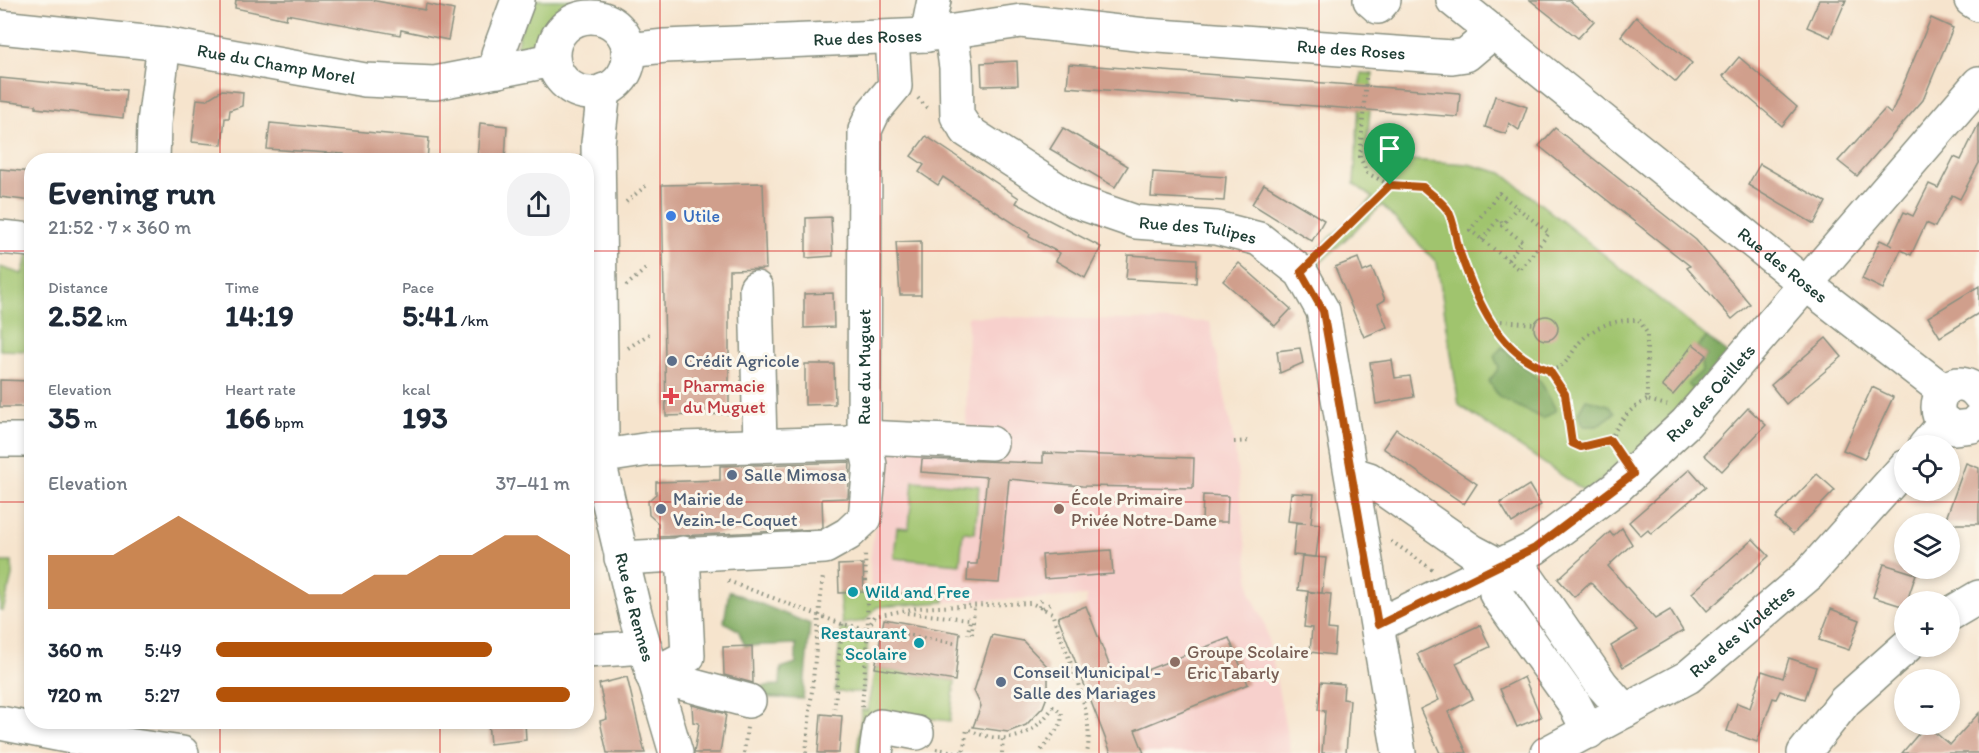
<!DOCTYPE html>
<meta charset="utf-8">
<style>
body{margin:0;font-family:Itim,sans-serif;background:#f2f2f3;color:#1f2937;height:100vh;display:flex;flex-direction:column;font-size:22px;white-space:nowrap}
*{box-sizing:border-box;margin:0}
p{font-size:20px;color:#747a83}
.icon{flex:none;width:33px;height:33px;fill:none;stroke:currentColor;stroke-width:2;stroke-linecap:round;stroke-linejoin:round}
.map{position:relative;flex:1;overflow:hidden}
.side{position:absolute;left:24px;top:153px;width:570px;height:576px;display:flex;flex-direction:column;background:#fff;border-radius:24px;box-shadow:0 3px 9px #0003}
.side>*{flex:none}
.controls{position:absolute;left:1894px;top:435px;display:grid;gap:12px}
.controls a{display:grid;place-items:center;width:66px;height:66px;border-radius:50%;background:#fff;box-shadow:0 3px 9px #0003;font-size:30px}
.pin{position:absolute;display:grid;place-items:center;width:51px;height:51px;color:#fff;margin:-62px -26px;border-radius:50% 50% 50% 0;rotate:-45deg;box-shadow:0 0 6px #0007}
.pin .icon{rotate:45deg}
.round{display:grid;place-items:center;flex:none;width:63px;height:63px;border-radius:24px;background:#f2f2f3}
.overview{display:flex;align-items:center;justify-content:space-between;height:102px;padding:0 24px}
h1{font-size:33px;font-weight:800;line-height:45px}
.figures{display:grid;grid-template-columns:repeat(3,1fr);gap:9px;height:102px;padding:6px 24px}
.figures div{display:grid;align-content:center}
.figures b{font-size:30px;font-weight:800}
.figures small{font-size:16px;font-weight:400}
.figures p{font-size:16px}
.chart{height:168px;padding:12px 24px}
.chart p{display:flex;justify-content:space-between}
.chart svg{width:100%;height:108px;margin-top:6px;fill:#b45309;opacity:.7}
ul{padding:0 24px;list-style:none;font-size:20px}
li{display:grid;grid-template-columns:96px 72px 1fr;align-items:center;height:45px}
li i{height:15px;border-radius:8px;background:#b45309}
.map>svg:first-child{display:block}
</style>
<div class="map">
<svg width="1979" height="753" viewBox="0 0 1979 753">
<rect width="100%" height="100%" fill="#fbf7ec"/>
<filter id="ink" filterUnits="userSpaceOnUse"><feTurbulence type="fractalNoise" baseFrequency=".0167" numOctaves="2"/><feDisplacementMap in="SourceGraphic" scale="12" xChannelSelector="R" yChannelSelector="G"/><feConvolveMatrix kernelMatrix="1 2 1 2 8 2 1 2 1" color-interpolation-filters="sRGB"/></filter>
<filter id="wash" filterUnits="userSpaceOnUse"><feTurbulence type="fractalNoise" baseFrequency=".008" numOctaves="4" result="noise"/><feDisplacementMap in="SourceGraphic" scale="24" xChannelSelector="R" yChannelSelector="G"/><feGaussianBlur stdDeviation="1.35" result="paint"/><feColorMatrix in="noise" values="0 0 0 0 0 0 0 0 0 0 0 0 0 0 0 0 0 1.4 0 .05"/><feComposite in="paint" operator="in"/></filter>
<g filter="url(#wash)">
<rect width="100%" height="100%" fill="#f6e4cd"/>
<!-- built -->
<path fill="#f7d0cc" d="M968 316 1210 322 1234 442 1251 594 1265 624 1291 753H1111L1058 617 1086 606 1087 596 944 602 943 596 871 595 870 562 884 454 966 430Z"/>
<!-- green -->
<g fill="#a0c46e" stroke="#608051" stroke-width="1.5">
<path d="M529 0H570C561 16 536 51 516 47Z"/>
<path d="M1361 73 1373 74 1366 157 1468 164 1502 173 1729 355 1629 459 1586 492 1459 405 1437 263 1382 205 1315 268 1307 259 1373 198 1354 184Z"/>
<path d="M31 246V351L0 350V267L22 274Z"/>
<path d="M913 481 979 486 975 533 963 532 960 564 894 558 897 527 909 528Z"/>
<path d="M0 562H12V576L3 611 0 610Z"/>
<path d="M864 592 871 595H943L944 602 877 607 865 621 842 624 839 593Z"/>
<path d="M841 628 868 636 864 692H835Z"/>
<path d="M875 668 955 681 950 721 875 712 870 753H857L862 709 867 711Z"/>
</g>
<!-- forest -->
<g fill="#80aa61" stroke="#50744a" stroke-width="1.5">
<path d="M1707 337 1729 355 1700 388 1693 389 1688 384 1702 371 1701 362 1707 355 1697 347Z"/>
<path d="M1502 347 1541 382 1556 410 1543 419 1499 397 1489 381 1499 368 1494 356Z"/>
<path d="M1586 399 1608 405 1615 413 1597 426H1584L1578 413Z"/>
<path d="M729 591 810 624 803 699 756 697 763 686 780 685 781 668 796 663V644L745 646 738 630 724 622Z"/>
</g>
<g id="blocks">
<!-- building -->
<g fill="#d09f8c">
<path d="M236 0H371L425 10 426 4 454 10 448 40 401 30 400 35 287 14 286 19 235 8Z"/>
<path d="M1530 0H1569L1594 21 1578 38Z"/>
<path d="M1819 0H1846L1830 37 1807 27Z"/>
<path d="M1636 17 1692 63 1676 82 1621 36Z"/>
<path d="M1931 18 1953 28 1923 100 1857 176 1838 161 1885 109 1891 114Z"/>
<path d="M1739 57 1797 107 1782 126 1723 76Z"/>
<path d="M1017 61 1018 85 982 86 981 63Z"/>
<path d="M1069 64 1460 93 1458 117 1067 87Z"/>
<path d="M0 78 126 90 123 118 36 108V105L0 101Z"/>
<path d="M222 90 243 92 242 106 230 110 229 118H225L222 145 192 142 197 99 206 100Z"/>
<path d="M1495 96 1527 107 1519 130 1509 123 1506 134 1485 127Z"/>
<path d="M270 123 429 138 427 160H343L344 154 267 149Z"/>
<path d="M480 123 507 126 505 160H477Z"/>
<path d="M1979 123V163L1960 199 1952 195 1935 227 1926 223 1911 255 1901 250 1883 289 1862 279 1880 240 1893 246 1889 244 1904 212 1913 216 1929 184 1938 188 1954 157 1961 160Z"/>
<path d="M1063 128 1128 166 1115 187 1050 149Z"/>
<path d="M1555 128 1696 240 1750 304 1732 319 1687 268 1690 266 1539 146Z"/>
<path d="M926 136 1019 198 1016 203 1101 247 1085 278 1056 261 1060 253 1029 237 1030 234 943 177 938 185 919 172 924 165 911 156Z"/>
<path d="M1760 164 1826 202 1814 224 1748 185Z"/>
<path d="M0 169 32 172V201L0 197Z"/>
<path d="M1153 172 1226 177 1224 201 1151 197Z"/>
<path d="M763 183 766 269 729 270V414L666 416 662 185Z"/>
<path d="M1264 184 1324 220 1312 241 1252 204Z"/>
<path d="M831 217 833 256 806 258V218Z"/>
<path d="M921 241V295H900L896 242Z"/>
<path d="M1128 255 1197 259 1196 283 1126 279Z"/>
<path d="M1358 258 1363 272 1372 268 1385 300 1378 304 1387 327 1364 337 1335 267Z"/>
<path d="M1239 263 1291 309 1275 326 1223 281Z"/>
<path d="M1979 286V313L1940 337 1928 317Z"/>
<path d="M833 293 834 327 804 328V294Z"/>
<circle cx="1546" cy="328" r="12"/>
<path d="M1826 338 1842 357 1786 404 1771 385Z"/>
<path d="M1693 344 1707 355 1673 395 1662 386Z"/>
<path d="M1300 348 1303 363 1280 373 1277 351Z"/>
<path d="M1392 360 1395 378 1410 376 1414 397 1376 404 1370 363Z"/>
<path d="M805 364H834L835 404 805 405Z"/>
<path d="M0 380 32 381V407H0Z"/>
<path d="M1872 387 1893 397 1864 459 1843 450Z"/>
<path d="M1748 408 1766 425 1722 471 1704 455Z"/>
<path d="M1396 429 1477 484 1464 504 1383 448Z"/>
<path d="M1043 453 1194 458 1193 488 1082 486 1009 479 999 583 967 581 968 564H977L987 477 921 472 922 459 1043 463Z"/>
<path d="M850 462 848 498 822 499 823 527 820 529 658 537V523L649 515 648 501 656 494V482L720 480V466Z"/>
<path d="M1966 463 1979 468V524H1944Z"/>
<path d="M1690 469 1706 487 1651 534 1648 530 1641 536 1629 522Z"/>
<path d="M1817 474 1835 490 1793 534 1775 518Z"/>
<path d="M1529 485 1541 505 1512 523 1500 503Z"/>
<path d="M1291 493 1314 494 1311 523 1320 524 1316 557 1293 555 1296 523H1306L1288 521Z"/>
<path d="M1203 495 1228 496 1227 522H1202Z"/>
<path d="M1622 528 1632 544 1608 566 1655 619 1670 610 1683 631 1623 667 1611 646 1637 630 1590 582 1574 597 1558 579 1610 532 1613 536Z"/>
<path d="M1753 539 1769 556 1707 611 1692 593Z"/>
<path d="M1111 550 1113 574 1044 579 1042 555Z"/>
<path d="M1302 556 1326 558 1322 593 1298 590Z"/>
<path d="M863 564 864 592 839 593 838 565Z"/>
<path d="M1884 564 1916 574 1905 607 1873 597Z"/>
<path d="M1308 592 1331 594 1328 629 1336 630 1334 655 1310 652 1312 628 1304 627Z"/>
<path d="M1086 606 1116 682 1229 638 1248 684 1135 730 1144 753H1111L1058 617Z"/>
<path d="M1831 609 1860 620 1849 650 1819 640Z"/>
<path d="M884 619 960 633 955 681 875 668Z"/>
<path d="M1480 625 1490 647 1456 663 1473 699 1448 712 1467 753H1440L1420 709 1439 700 1417 654Z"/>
<path d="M992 635 1023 641 1048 667V694L1043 707 1026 725 1008 732 973 727 981 706 974 691Z"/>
<path d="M752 646 753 683 724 675 723 647Z"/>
<path d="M1789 658 1816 667 1805 699 1780 691 1776 699 1773 698 1757 742 1727 731 1737 703 1750 708 1762 671 1783 678Z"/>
<path d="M627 677 645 753H607L600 721 607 719 599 684Z"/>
<path d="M1524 677 1541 717 1517 727 1500 689Z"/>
<path d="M1321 682 1344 684 1343 699 1350 700 1346 753H1322L1325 711 1318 710Z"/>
<path d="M692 705 726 714 720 753H694L699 723 693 722Z"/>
<path d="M1979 713V753H1902L1926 725 1950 745Z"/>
<path d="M821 714 842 716 839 753H818Z"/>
<path d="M488 722H525L526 740 490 744Z"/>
</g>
</g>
</g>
<g filter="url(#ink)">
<use href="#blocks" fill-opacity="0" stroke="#8a9080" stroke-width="1.5"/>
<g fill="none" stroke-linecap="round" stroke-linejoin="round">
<!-- minor casing -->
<g stroke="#8a9080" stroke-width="36">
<g id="minor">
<path d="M1370 0 1378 7 1384 0"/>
<path id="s1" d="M1453 0 1807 285 1944 391"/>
<path d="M1971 0 1979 5"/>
<path id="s2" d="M0 27 164 44 365 80 435 83 553 60"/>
<path id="s3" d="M951 33 956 67 957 116 967 131 1075 201 1136 222 1216 228 1259 239 1301 272 1323 311 1399 753"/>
<path d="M927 35 934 0"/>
<path id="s4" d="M628 50 665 46 927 35 1021 21 1145 35 1452 57 1466 55 1492 33"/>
<path d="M499 71 498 54 518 0"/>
<path d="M153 160 154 123 164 44"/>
<path d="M0 237 32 240"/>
<path d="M756 288 760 444"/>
<path d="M1979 395C1961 371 1930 390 1940 418L1953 428 1972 426 1979 419"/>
<path d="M0 440H32"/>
<path d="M1925 446 1944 424"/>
<path d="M598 457 650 449 850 443 864 437 991 443"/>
<path d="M1353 474 1369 479 1472 551 1489 560 1497 569 1526 576 1602 685 1625 711"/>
<path id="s5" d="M621 558 825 547 848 534 865 518 870 465 864 437 865 130 874 111 895 86 892 37"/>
<path d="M1497 569 1496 594 1574 703 1589 732"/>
<path d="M1950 614 1979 597"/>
<path id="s6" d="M1378 625 1535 548 1615 489 1686 423 1979 83"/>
<path d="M586 651 645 647"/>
<path d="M652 675 688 656 683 553"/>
<path d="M652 675 749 701"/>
<path d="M0 723 72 737 182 753"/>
<path d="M876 753 880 726 917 733"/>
<path id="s7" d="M1547 753 1688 677 1808 575 1905 467"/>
<path d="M1804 753 1845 701 1907 646"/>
</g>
</g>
<!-- major casing -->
<g stroke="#8a9080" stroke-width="36">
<g id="major">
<circle cx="591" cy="55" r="38"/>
<path id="s8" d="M588 438 598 457 636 617 676 753"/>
<path d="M598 457 602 438 598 143 604 90"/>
</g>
</g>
<!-- path -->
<g stroke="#8a9080" stroke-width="4" stroke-dasharray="1.5 4.5" stroke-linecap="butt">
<path d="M1366 78 1360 157 1367 173 1390 185"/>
<path d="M918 98 929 110"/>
<path d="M1499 193 1549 233 1520 270 1470 230Z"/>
<path d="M626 202 647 185"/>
<path d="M1482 240 1498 219 1504 224"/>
<path d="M1318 255 1390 185 1423 187C1431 194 1441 201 1447 209 1455 220 1455 240 1460 253 1472 288 1504 366 1548 369 1567 371 1570 352 1581 341 1596 325 1617 319 1639 320L1647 333V400L1667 405"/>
<path d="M1508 260 1522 241 1502 226 1517 207"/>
<path d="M626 286 648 267"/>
<path d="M1489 320 1535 324"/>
<path d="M628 348 649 334"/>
<path d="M1549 370 1565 394 1572 443 1581 447 1610 440 1618 450"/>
<path d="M1610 440C1620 421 1628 409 1647 400"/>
<path d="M1234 442 1251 441"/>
<path d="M1391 541 1432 569"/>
<path d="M728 581 842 624 959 644"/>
<path d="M1039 607 1042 597"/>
<path d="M1043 608 1052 603"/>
<path d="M907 613 970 619 968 634"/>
<path d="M868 628 875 616 917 608 1031 603 1052 613C1065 652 1096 713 1087 753"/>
<path d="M972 634 974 607"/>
<path d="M862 707 868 628 865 554"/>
<path d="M834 715 842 624"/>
<path d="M936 749 963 753 967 729C1003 746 1031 740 1053 707L1062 712 1061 724 1039 753"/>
<path d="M744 753 747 727"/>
<path d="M806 753 823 575"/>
<path d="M1002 753 1003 737"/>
</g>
<!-- minor -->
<use href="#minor" stroke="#fff" stroke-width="33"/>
<!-- major -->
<use href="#major" stroke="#fff" stroke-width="33"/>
</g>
</g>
<g fill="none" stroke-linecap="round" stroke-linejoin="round" filter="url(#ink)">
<!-- route casing -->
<g stroke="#fff" stroke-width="12">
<path id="route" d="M1390 185 1423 187C1431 194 1441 201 1447 209 1455 220 1455 240 1460 253 1476 299 1499 355 1549 370L1565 394 1572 443 1581 447 1610 440 1633 474 1535 548 1378 625 1323 311 1301 272Z"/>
</g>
<!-- route -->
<use href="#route" stroke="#b45309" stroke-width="8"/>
</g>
<!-- grid -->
<path fill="none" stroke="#d62828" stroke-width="1.5" stroke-opacity="0.55" d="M220 0V160M440 0V160M660 0V753M880 0V753M1099 0V753M1319 0V753M1539 0V753M1759 0V753M0 251H32M586 251H1979M0 502H32M586 502H1979M220 722V753M440 722V753"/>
<!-- markers -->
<circle fill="#3f7fe0" stroke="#fbf7ec" stroke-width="2" cx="671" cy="216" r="6"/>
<g fill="#5c6f8a" stroke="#fbf7ec" stroke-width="2">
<circle cx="672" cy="361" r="6"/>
<circle cx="732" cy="475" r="6"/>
<circle cx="661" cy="509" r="6"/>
<circle cx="1001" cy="682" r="6"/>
</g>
<path fill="#e0444e" stroke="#fbf7ec" stroke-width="2" d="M668 387h6v6h6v6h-6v6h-6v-6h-6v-6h6z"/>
<g fill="#8d6e63" stroke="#fbf7ec" stroke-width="2">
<circle cx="1059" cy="509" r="6"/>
<circle cx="1175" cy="662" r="6"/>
</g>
<g fill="#0f9aa8" stroke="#fbf7ec" stroke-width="2">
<circle cx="853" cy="592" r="6"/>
<circle cx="919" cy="643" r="6"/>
</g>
<g text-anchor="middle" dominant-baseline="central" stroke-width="6" stroke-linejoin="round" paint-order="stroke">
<!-- street labels -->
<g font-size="18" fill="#1f3d34" stroke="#fbf7ec">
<text stroke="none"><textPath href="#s4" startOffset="240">Rue des Roses</textPath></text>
<text stroke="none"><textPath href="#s4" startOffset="726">Rue des Roses</textPath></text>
<text stroke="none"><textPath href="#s2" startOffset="279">Rue du Champ Morel</textPath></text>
<text stroke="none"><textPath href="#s3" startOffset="357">Rue des Tulipes</textPath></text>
<text stroke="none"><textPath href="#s1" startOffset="423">Rue des Roses</textPath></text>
<text stroke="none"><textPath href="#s5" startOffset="406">Rue du Muguet</textPath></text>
<text stroke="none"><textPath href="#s6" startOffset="410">Rue des Oeillets</textPath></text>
<text stroke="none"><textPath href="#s8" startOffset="176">Rue de Rennes</textPath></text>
<text stroke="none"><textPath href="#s7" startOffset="231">Rue des Violettes</textPath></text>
</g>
<!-- shop labels -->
<g font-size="18" fill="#366cbe" stroke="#fbf7ec" text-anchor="start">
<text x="683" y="216">Utile</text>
</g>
<!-- service labels -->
<g font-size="18" fill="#4e5e75" stroke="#fbf7ec" text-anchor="start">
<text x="684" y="361">Crédit Agricole</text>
<text x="744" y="475">Salle Mimosa</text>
<text x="673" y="499">Mairie de<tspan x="673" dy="21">Vezin-le-Coquet</tspan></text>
<text x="1013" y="672">Conseil Municipal -<tspan x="1013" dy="21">Salle des Mariages</tspan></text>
</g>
<!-- health labels -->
<g font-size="18" fill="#be3a42" stroke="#fbf7ec" text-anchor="start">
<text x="683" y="386">Pharmacie<tspan x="683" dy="21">du Muguet</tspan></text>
</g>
<!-- education labels -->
<g font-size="18" fill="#785e54" stroke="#fbf7ec" text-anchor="start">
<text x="1071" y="499">École Primaire<tspan x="1071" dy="21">Privée Notre-Dame</tspan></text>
<text x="1187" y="652">Groupe Scolaire<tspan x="1187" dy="21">Eric Tabarly</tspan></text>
</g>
<!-- culture labels -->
<g font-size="18" fill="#0d838f" stroke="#fbf7ec" text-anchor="start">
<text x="865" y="592">Wild and Free</text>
<text x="907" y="633" text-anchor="end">Restaurant<tspan x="907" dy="21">Scolaire</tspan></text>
</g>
</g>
</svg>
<div class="controls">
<a><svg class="icon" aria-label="locate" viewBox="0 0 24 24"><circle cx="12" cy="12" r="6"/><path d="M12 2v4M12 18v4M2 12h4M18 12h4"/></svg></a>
<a><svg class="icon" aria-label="layers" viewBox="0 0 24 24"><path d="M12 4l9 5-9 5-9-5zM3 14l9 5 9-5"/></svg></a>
<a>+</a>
<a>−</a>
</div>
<div class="pin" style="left:1390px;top:185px;background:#1e9e55"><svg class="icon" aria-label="arrive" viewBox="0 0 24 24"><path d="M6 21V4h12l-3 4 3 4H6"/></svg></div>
<section class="side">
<div class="overview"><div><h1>Evening run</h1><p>21:52 · 7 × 360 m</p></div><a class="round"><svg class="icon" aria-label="share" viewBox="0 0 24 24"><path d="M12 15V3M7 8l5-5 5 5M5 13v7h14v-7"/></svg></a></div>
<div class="figures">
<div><p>Distance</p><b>2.52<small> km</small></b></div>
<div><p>Time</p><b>14:19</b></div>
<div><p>Pace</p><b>5:41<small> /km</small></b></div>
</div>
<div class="figures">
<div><p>Elevation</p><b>35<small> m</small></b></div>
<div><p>Heart rate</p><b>166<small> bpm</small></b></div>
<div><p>kcal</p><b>193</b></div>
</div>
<div class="chart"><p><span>Elevation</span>37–41 m</p>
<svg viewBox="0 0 160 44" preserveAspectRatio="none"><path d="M0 44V22L10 22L20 22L30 14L40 6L50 14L60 22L70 30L80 38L90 38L100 30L110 30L120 22L130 22L140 14L150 14L160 22V44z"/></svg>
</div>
<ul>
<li><b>360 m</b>5:49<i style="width:78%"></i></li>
<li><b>720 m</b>5:27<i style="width:100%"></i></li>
</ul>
</section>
</div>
